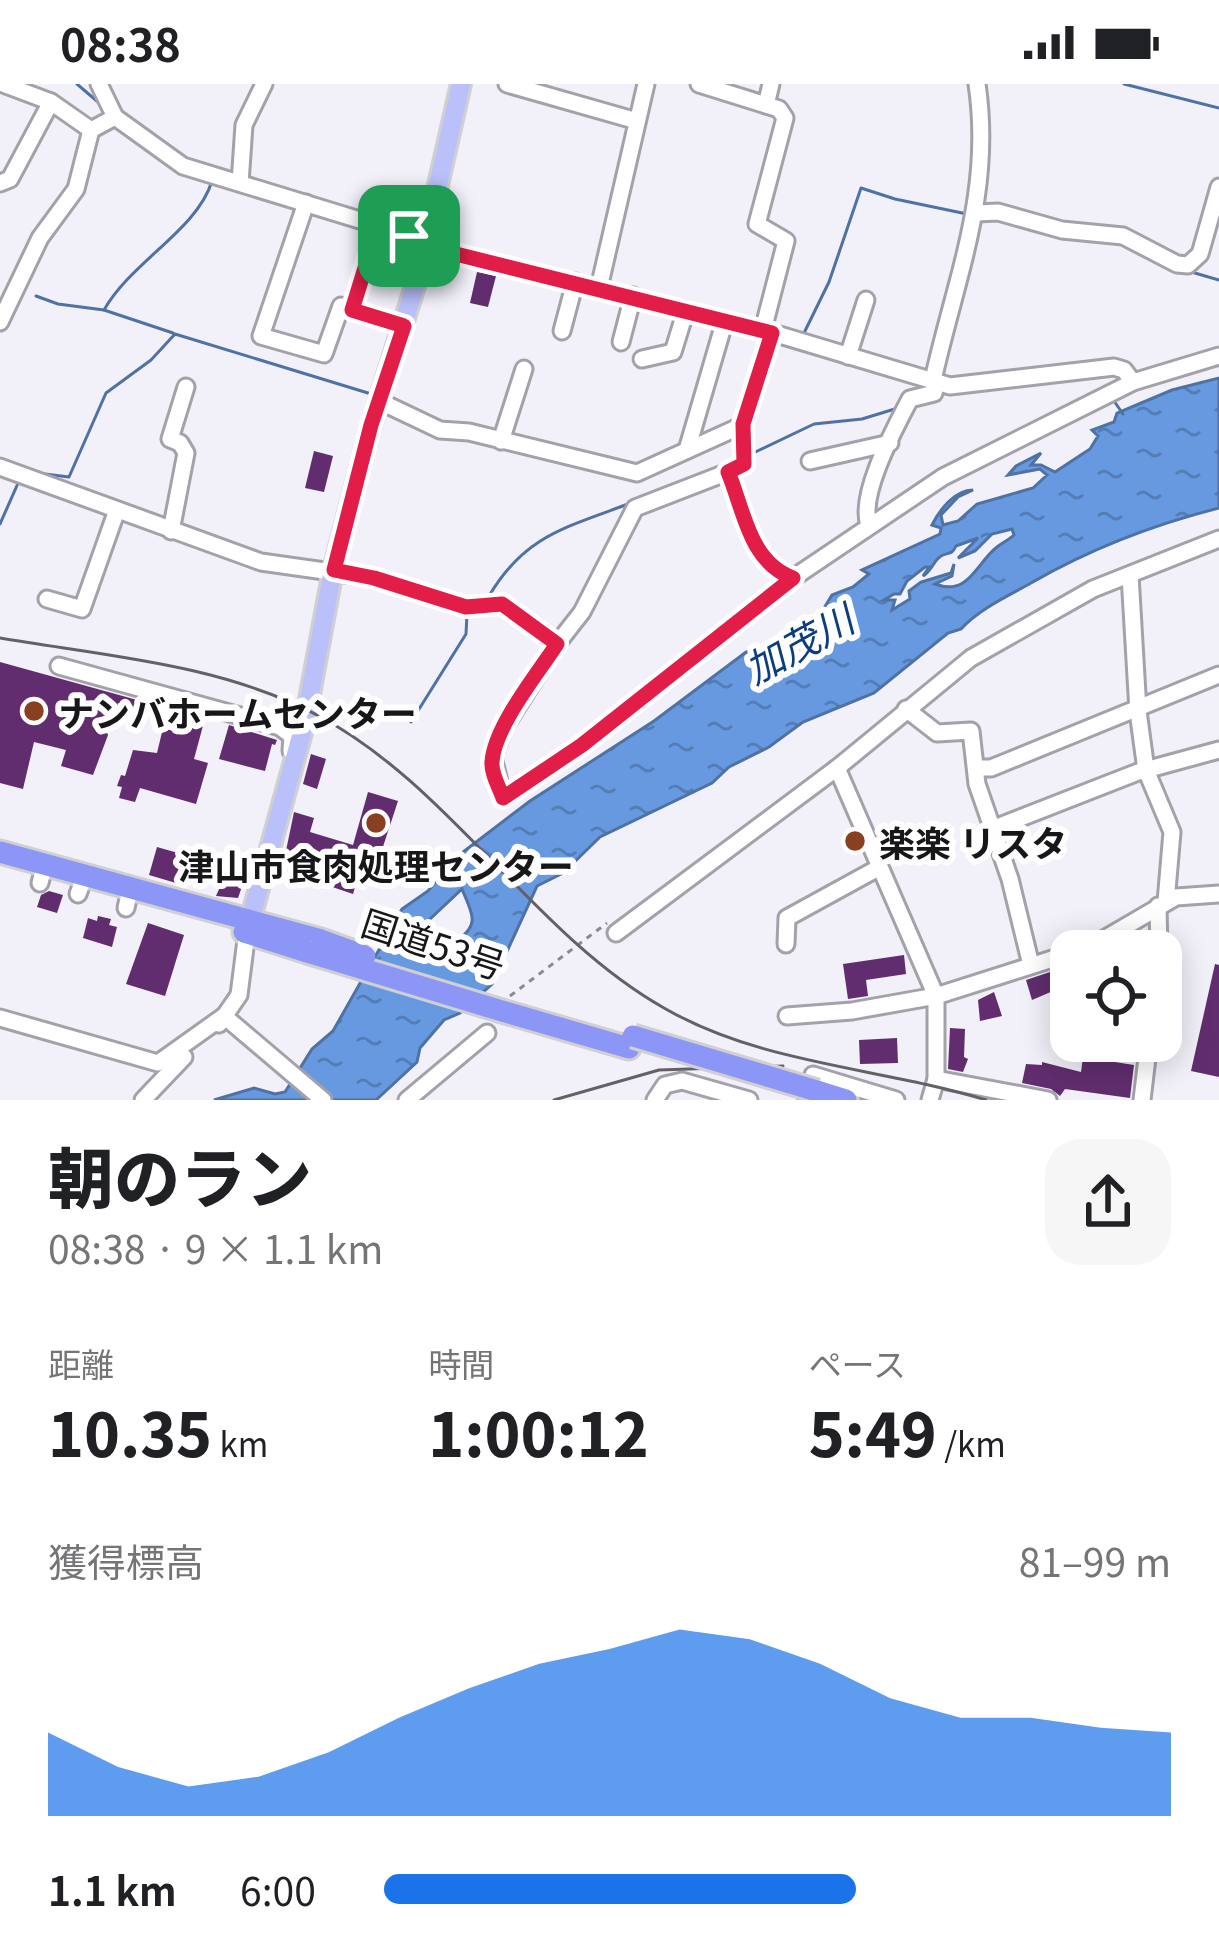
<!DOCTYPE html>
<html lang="ja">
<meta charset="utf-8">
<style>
body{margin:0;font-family:Georgia,"Noto Sans JP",serif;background:#f6f6f6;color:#202124;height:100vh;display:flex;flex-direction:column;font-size:45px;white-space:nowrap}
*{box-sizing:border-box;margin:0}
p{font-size:39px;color:#757577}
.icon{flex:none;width:66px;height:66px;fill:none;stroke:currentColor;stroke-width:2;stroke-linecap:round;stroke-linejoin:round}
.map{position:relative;height:1016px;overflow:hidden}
.sheet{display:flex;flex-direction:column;background:#fff;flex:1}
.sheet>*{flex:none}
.tools{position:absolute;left:1050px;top:846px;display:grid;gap:24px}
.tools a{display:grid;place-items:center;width:132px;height:132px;border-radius:24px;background:#fff;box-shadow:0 6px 30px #0003;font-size:60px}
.pin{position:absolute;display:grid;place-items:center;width:102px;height:102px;color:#fff;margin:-51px;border-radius:24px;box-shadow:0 6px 18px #0006}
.round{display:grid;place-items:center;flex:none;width:126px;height:126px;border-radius:36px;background:#f6f6f6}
.overview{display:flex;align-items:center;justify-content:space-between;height:204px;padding:0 48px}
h1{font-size:66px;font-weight:800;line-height:90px}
.metrics{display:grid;grid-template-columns:repeat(3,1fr);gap:18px;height:204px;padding:12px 48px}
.metrics div{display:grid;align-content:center}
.metrics b{font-size:60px;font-weight:800}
.metrics small{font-size:33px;font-weight:400}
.metrics p{font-size:33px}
.chart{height:336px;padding:24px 48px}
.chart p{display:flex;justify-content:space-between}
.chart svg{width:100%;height:216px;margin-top:12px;fill:#1a73e8;opacity:.7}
ul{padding:0 48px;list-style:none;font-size:39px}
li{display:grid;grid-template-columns:192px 144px 1fr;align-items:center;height:90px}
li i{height:30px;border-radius:15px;background:#1a73e8}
.status{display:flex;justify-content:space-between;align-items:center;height:84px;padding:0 60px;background:#fff;direction:ltr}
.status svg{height:33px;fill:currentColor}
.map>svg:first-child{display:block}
</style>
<div class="status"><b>08:38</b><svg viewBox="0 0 49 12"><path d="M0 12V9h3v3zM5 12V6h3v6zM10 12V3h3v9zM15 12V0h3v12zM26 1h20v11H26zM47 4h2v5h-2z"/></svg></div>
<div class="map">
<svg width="1219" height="1016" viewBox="0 0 1219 1016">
<defs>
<pattern id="water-ripples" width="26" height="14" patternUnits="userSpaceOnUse" patternTransform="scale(3)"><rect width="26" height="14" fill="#6799e0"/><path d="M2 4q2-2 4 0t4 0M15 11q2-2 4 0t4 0" fill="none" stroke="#547cb5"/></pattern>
</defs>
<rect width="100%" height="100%" fill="#f2f0f9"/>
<!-- water -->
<g fill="url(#water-ripples)" stroke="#4f72a4" stroke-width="3" fill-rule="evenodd">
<path d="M1219 294V424C1152 441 1090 465 1031 499 1008 512 979 525 961 545L948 549 874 609 803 638 769 663 729 683 712 699 600 753 563 789 537 802 492 900 460 929 444 936 420 964 417 978 376 1016H214L254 1004 275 1010 285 1008 312 965 333 947 402 825 428 807 459 771 530 717 654 637 746 568 790 553 818 534 832 511 853 503 869 490 862 486 940 450 941 444 932 441C940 425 955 406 973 406L958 413 941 431 943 441 958 437 977 420 1033 404 1047 391 1040 385 1008 391 1016 382 1041 369 1031 381H1041L1055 388 1090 365 1098 352 1092 346 1114 338 1117 329 1172 306ZM1012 445 1014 451C1009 456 1003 458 997 463 976 479 969 513 935 500L952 492 954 480 951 489 921 498 909 507 910 515 892 526 895 516H884L894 510H900L907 497 925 483H929L923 492C932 487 933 477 941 472 949 468 952 471 956 462L978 454 958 474 975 467 992 450ZM462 805C465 813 471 824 472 833 475 853 437 868 422 873L419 868 429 836Z"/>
<path d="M1076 957H1120L1117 974 1076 969Z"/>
</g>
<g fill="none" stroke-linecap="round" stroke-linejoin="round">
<!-- stream -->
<g stroke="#4f72a4" stroke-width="3">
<path d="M77 0 98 18 104 28"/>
<path d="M1124 0 1219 24"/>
<path d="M1188 187 1219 196"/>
<path d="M36 212 58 220 104 226 173 249"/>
<path d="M104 226C132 177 197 146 212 97"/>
<path d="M804 249 829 198 861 104 895 115 967 130"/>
<path d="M1108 290 1119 293"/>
<path d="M942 310 998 304"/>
<path d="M1114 317 1123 330"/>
<path d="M749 371 814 340 862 335 898 324"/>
<path d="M37 389 69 393 106 309 151 276 175 250 368 309"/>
<path d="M0 440 19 397"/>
<path d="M489 512C526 449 570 443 633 418"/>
<path d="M411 638 466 550 467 530"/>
</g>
</g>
<!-- building -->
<g fill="#612d6e">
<path d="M477 188 496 192 488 223 470 219Z"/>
<path d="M314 367 333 372 324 408 305 404Z"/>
<path d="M0 578 148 619 146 627 118 619 117 623 110 621 104 641 108 651 93 691 61 682 66 666 34 658 23 705 0 699Z"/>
<path d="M177 631 204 638 194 675 208 679 196 720 140 704 135 718 119 714 122 703 117 702 121 691 125 692 133 666 157 669 163 644 173 647Z"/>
<path d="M229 641 277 656 275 661 272 660 265 687 219 675Z"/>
<path d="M311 670 326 675 317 705 303 700Z"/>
<path d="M368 708 398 717 375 787 361 783 353 810 282 786 294 728 314 734 310 748 353 761Z"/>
<path d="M157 763 185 771 176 799 149 791Z"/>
<path d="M232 776 249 782 238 814 216 812Z"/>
<path d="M49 807 63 811 57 829 37 823 41 811Z"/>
<path d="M98 832 111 835 109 841 117 843 112 863 83 854 88 834 97 837Z"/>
<path d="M148 839 184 851 165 912 126 900Z"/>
<path d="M904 871 906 890 866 896 868 912 848 915 843 880Z"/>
<path d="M1215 880 1219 881V993L1191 987Z"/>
<path d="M1062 884 1067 901 1032 916 1026 896Z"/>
<path d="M994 908 1002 932 980 937 978 916Z"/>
<path d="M950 944 965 945 964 973 968 975 963 988 948 985Z"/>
<path d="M897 954 898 979 860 980 859 956Z"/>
<path d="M1083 973 1134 981 1130 1014 1065 1005 1060 1012 1051 1005 1022 999 1026 980 1042 981V978L1081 988Z"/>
</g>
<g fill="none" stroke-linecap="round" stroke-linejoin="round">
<!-- minor casing -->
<g stroke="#a4a1aa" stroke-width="21">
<g id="minor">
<path d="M3 0 51 18 91 46"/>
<path d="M99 0 115 33 183 82 425 156"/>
<path d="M507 0 637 37"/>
<path d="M699 0 779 25 785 34 757 140 786 157 763 246"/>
<path d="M766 21 771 0"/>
<path d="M0 99 10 95 51 18"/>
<path d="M240 99 244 41 264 0"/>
<path d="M306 119 261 252 324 270 341 222 404 241"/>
<path d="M977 129 998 128 1062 146 1123 152 1177 180 1188 181 1200 170 1219 103"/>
<path d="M424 162 763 246 950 302 1114 283 1124 286 1133 298"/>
<path d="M599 204 646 0"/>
<path d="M351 226 378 142"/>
<path d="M0 238 40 154 76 105 91 46 115 33"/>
<path d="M562 247 575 198"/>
<path d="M621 258 633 212"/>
<path d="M848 272 866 216"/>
<path d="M642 275 673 268 686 226"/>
<path d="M933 296C956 193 993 108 977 0"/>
<path d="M379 317 440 346 469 348 637 389 743 341 772 249"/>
<path d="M501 357 524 285"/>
<path d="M687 366 725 236"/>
<path d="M810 377 890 359"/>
<path d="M0 383 261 478 374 494 467 523 502 520 557 560 503 645 493 673 503 714 582 661 793 494 943 393 1133 298 1219 272"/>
<path d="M728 388 744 380 743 341"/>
<path d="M869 441C858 411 895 344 910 315L934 309 937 298"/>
<path d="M171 447 186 369 180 359 170 355 186 303"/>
<path d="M1130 491 1138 627 1146 686 1172 748 1166 818"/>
<path d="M47 515 82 525 117 426"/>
<path d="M557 560 582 528 635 424 728 388C744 427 749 478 793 494"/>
<path d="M59 582 280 643 292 652 291 667"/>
<path d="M906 625 937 649 971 647 977 700 1010 795 1031 881"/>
<path d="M837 684 936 912V995L930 1016"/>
<path d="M977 684H991L1219 591"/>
<path d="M992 745 1138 688 1219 666"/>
<path d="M40 799 42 791"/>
<path d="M78 810 81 802"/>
<path d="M1158 822 1159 867"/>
<path d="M126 824 128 815"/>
<path d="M616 849 837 684 971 574 1093 505 1219 455"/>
<path d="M786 860 787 834 880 783"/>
<path d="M1076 867 1092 862 1176 813 1219 810"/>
<path d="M224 932 323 1016"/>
<path d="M787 932 852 927 936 912 1071 869"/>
<path d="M0 934 158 979 224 932"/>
<path d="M219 940 239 911 247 848"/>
<path d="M1066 953 1071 948"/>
<path d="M936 995 1048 1016"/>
<path d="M143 1016 184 973"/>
<path d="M407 1016 487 949"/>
<path d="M655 1016 665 1001 682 997 749 1016"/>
<path d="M807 1016 813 991 896 1016"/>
<path d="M1142 1016 1149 957"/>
</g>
</g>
<!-- major casing -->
<g stroke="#d1d0d1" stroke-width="24">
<g id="major">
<path d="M308 621 333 486 371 342 415 202 461 0"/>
<path d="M247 848 306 634"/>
</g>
</g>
<!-- highway casing -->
<g stroke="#d1d0d1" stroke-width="27">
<g id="highway">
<path d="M0 768 321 856"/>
<path d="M244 848 307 868"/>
<path d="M502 927 629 964"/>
<path d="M817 1007 846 1016"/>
</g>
</g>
<!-- path -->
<path stroke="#8a898f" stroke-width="3" stroke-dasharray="6 6" stroke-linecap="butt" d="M510 912 607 839"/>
<!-- minor -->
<use href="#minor" stroke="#fff" stroke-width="15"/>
<!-- major -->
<use href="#major" stroke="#bac0fa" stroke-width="18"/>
<!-- highway -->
<use href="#highway" stroke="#8c96f7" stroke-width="21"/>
<!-- rail -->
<g stroke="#636166" stroke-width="3">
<path d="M0 554C106 572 221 580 317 631 450 701 533 850 664 924 763 981 879 983 986 1016"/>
<path d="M554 1016 659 986 783 982"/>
</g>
<!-- highway-bridge casing -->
<g stroke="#d1d0d1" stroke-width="27" stroke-linecap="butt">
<g id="highway-bridge">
<path d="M321 856 365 872"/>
<path d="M307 868 502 927"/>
<path d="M633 952 817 1007"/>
</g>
</g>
<!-- highway-bridge -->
<use href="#highway-bridge" stroke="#8c96f7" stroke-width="21"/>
</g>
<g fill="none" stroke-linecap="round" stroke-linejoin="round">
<!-- route casing -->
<g stroke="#fff" stroke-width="24">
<path id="route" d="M378 142 425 156 424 162 772 249 743 340 744 380 728 388C744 426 749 478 793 494L582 661 503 714C499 703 491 689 492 678 494 643 538 589 557 560L502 520 466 523 374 494 334 486 371 341 404 242 352 226Z"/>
</g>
<!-- route -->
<use href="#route" stroke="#e11d48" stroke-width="15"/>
</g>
<!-- markers -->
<g fill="#884021" stroke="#fefefe" stroke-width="4.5">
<circle cx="34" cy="627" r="12"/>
<circle cx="376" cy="739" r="12"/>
<circle cx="855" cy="757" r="12"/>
</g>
<g text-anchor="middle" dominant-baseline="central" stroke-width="12" stroke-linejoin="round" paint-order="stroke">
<!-- poi labels -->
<g font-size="36" font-weight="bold" fill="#171619" stroke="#fefefe" text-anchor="start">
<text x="58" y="627">ナンバホームセンター</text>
<text x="879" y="757">楽楽 リスタ</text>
<text x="376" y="780" text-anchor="middle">津山市食肉処理センター</text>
</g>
<!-- street labels -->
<g font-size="36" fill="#171619" stroke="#fefefe">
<text transform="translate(434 858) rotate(18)">国道53号</text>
</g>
<!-- water labels -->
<g font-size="39" font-style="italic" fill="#0c3d7c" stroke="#fefefe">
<text transform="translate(798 558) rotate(-29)">加茂川</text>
</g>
</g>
</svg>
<div class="tools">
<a><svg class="icon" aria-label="locate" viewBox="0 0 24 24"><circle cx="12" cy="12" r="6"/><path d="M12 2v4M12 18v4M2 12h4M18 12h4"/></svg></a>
</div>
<div class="pin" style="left:409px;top:152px;background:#1e9e55"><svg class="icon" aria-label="arrive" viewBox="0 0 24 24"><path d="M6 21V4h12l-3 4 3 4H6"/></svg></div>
</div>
<section class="sheet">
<div class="overview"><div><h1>朝のラン</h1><p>08:38 · 9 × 1.1 km</p></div><a class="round"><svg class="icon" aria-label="share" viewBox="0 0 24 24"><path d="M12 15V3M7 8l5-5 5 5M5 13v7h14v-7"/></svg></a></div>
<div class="metrics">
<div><p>距離</p><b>10.35<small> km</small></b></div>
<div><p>時間</p><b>1:00:12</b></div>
<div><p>ペース</p><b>5:49<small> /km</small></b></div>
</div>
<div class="chart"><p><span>獲得標高</span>81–99 m</p>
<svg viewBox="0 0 160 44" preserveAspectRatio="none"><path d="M0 44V27L10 34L20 38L30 36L40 31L50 24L60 18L70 13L80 10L90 6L100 8L110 13L120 20L130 24L140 24L150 26L160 27V44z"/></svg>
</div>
<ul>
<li><b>1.1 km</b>6:00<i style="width:60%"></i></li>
</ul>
</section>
